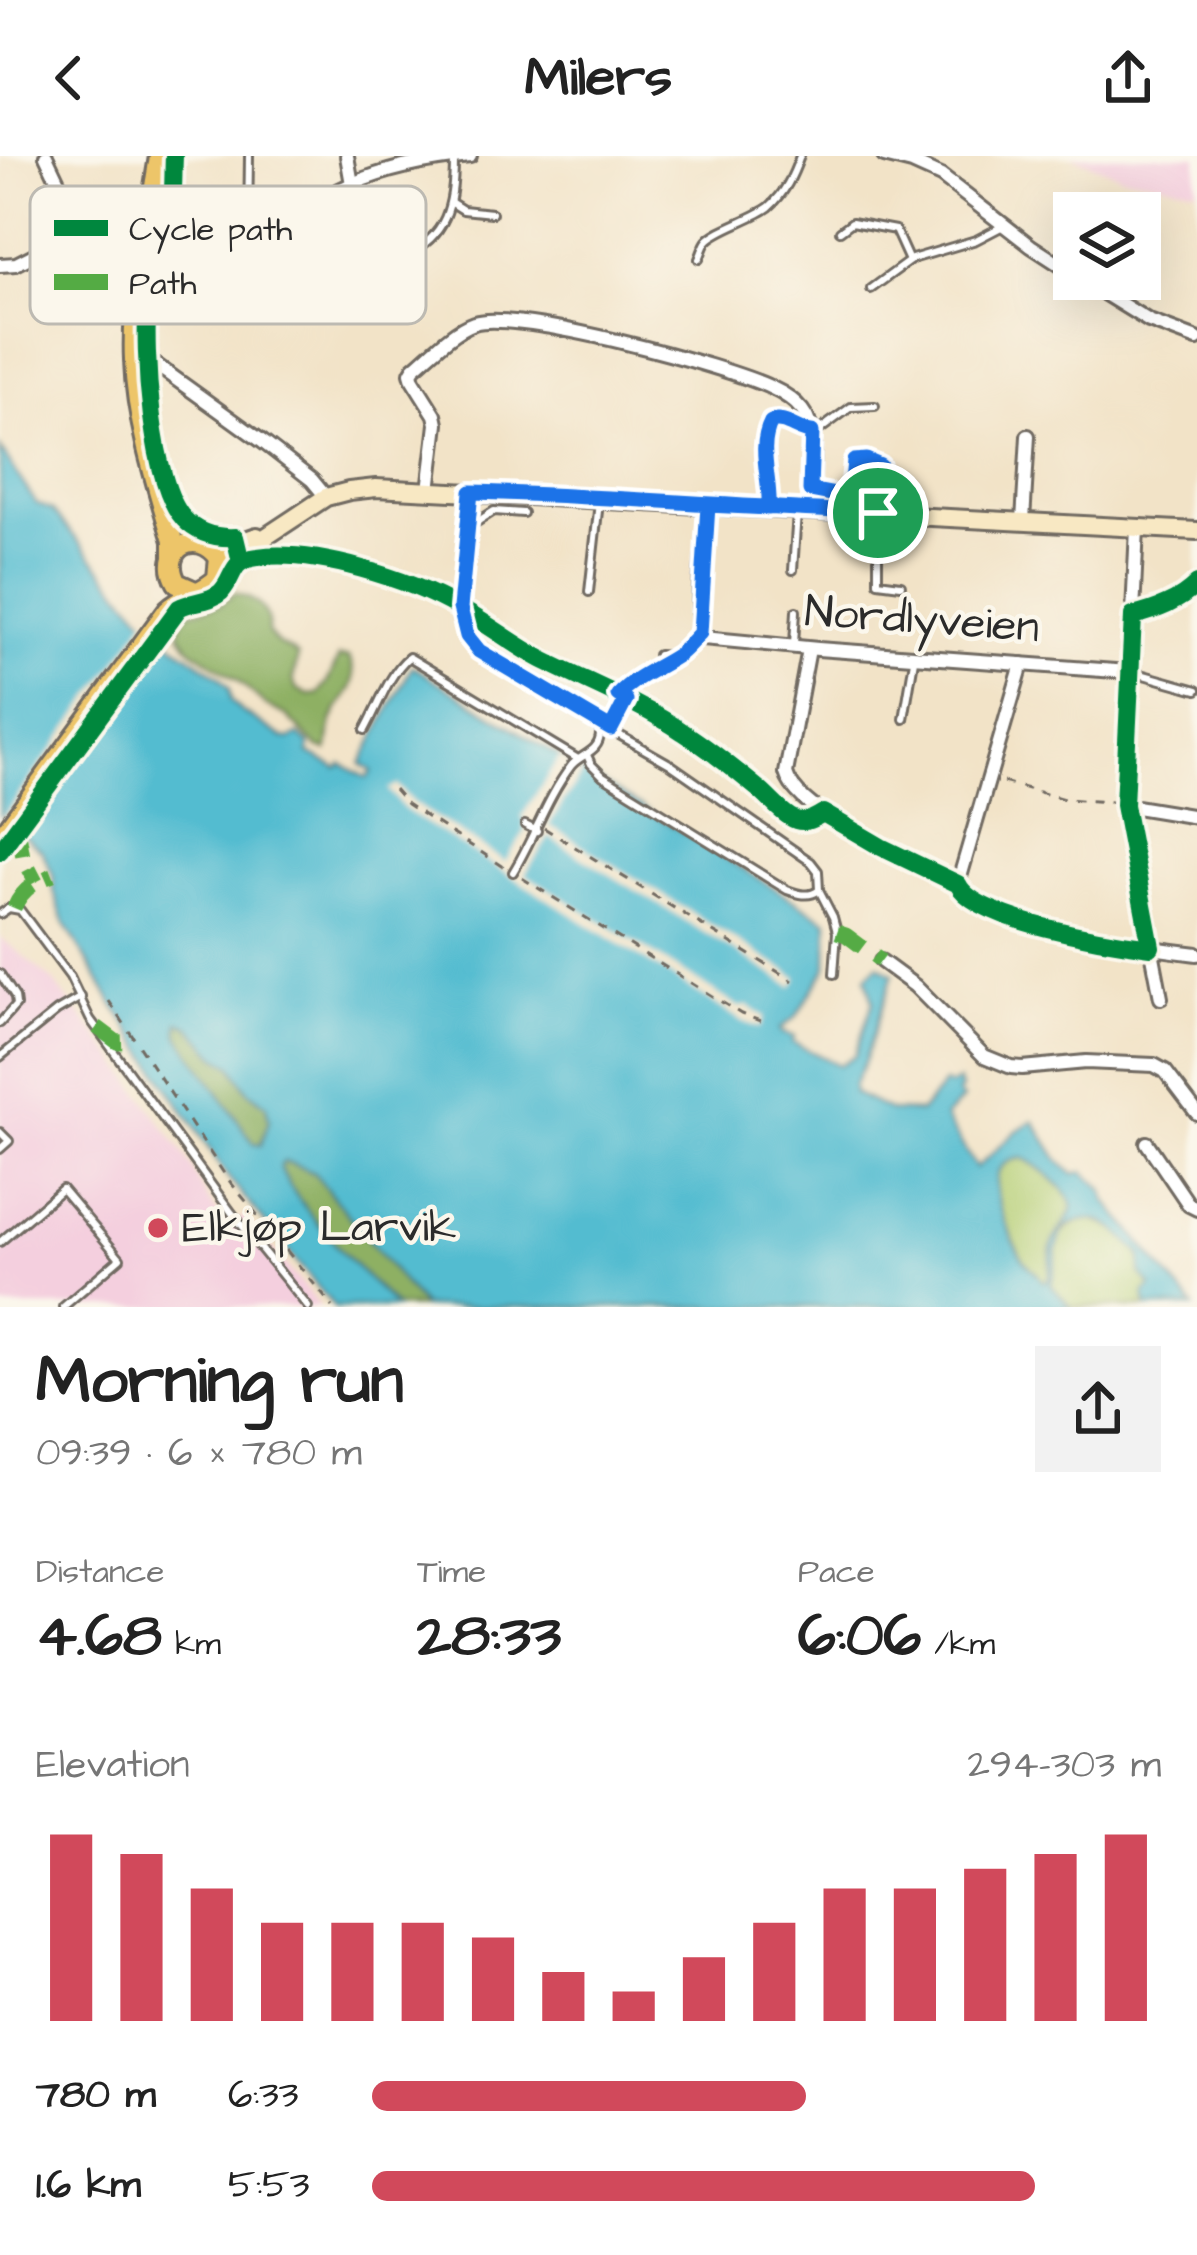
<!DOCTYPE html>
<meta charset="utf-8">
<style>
body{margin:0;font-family:"Architects Daughter",sans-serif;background:#f2f2f2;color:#222;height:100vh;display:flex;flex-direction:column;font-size:45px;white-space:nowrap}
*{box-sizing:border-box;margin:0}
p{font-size:39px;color:#767676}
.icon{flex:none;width:66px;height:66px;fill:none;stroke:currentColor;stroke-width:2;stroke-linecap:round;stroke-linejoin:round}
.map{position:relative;height:1151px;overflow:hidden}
.details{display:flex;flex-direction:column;background:#fff;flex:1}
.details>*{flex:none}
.buttons{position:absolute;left:1053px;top:36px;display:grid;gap:24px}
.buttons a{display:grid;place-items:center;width:108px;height:108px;border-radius:0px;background:#fff;box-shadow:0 12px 48px #0002;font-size:60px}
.pin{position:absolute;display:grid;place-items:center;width:102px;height:102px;color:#fff;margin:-51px;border:6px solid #fff;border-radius:50%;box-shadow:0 3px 12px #0007}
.round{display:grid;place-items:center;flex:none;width:126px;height:126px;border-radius:0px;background:#f2f2f2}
.summary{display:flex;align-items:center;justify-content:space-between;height:204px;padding:0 36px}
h1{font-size:66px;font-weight:700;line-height:90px}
.figures{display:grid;grid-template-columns:repeat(3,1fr);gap:18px;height:204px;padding:12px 36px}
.figures div{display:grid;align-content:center}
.figures b{font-size:60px;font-weight:700}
.figures small{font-size:33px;font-weight:400}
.figures p{font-size:33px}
.chart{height:336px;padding:24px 36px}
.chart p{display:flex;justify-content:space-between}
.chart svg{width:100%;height:216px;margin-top:12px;stroke:#d1495b;stroke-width:6}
ul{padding:0 36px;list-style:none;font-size:39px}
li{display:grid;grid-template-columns:192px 144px 1fr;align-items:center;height:90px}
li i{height:30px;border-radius:15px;background:#d1495b}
header{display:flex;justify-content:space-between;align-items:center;height:156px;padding:0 36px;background:#fff;font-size:54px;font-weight:700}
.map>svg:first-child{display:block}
</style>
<header><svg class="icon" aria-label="back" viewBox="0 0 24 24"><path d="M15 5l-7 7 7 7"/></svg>Milers<svg class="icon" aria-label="share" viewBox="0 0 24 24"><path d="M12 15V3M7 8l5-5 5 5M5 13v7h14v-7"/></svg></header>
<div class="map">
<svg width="1197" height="1151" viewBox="0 0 1197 1151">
<rect width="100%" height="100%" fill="#fbf7ec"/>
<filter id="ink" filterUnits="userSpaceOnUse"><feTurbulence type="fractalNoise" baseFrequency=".00833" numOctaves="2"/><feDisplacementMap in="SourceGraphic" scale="24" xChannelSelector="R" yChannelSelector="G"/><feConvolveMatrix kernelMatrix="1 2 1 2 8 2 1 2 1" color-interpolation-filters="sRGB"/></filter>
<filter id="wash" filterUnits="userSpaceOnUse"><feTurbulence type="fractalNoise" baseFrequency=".004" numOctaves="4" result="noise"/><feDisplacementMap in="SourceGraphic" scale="48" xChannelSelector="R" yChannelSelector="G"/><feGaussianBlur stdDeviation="2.7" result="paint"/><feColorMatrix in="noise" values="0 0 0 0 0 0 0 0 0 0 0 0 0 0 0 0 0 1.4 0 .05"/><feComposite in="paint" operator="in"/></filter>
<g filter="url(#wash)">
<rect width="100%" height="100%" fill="#f2e3c7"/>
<!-- built -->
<g fill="#f4cfde">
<path d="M1071 0H1197V33L1122 20Z"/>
<path d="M0 781 52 824 115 902 186 1001 208 1044 228 1070 245 1060 321 1151H0Z"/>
</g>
<!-- green -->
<g fill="#b3cd72" stroke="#6f7c4e" stroke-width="3">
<path d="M1022 1002C1036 1007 1077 1038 1072 1054 1069 1066 1057 1075 1053 1087 1049 1099 1051 1112 1048 1125L1043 1126C1037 1116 1031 1113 1024 1105 1018 1098 1015 1087 1011 1079 1000 1054 979 1006 1022 1002Z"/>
<path d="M1088 1063C1110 1069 1135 1080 1142 1103 1146 1113 1146 1121 1153 1131L1147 1151H1070L1051 1129C1055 1098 1051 1071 1088 1063Z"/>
</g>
<!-- forest -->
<g fill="#8eb064" stroke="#5c6e48" stroke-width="3">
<path d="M235 437C248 441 264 448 267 462 271 475 264 471 272 482 279 491 290 492 298 500L293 523 296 532 308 539 318 538 327 527 339 501 349 502C364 533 340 540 332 566 328 577 331 586 327 595L318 592 286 559 265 549 237 524 190 492 180 477 181 466 189 456 221 448Z"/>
<path d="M179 866 190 870 217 900 232 910 248 935 266 949 269 965 261 989 254 988 178 878Z"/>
<path d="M285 1005 314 1017 423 1151H396C361 1116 328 1084 299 1044 292 1033 284 1023 280 1010Z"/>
</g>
<!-- water -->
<path fill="#53bcd0" stroke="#3f747e" stroke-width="3" fill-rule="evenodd" d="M0 292 36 347 52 354 141 459 173 488 219 520 229 532 231 545 241 555 283 582 290 583 299 579 309 588V597L337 612 342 608 367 622 372 615 361 608 412 510 828 765 827 811 796 861 780 873 783 877 794 881 792 886 839 909 855 899 873 846 866 821 878 809 893 818 864 906 853 930 854 937 891 955 920 956 945 927 949 930 958 925 961 932 958 938 963 943 945 961 976 1012 1018 974 1034 965 1058 1003 1073 1018 1084 1016C1094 1027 1104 1027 1106 1044L1194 1151H1147L1145 1138 1152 1131 1141 1118 1142 1100C1119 1076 1101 1051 1065 1071 1054 1090 1057 1109 1051 1129L1070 1151H423L314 1017 285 1005 280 1010C284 1023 292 1033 299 1043 328 1084 361 1116 396 1151H334L229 1023 110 843 64 766 54 736 53 719 42 695 0 659ZM179 866 190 870 217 900 232 910 248 935 266 949 269 965 261 989 254 988 178 878ZM1022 1002C1036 1007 1077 1038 1072 1055 1069 1066 1056 1075 1053 1088 1049 1100 1052 1112 1048 1125L1043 1126C1037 1116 1031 1113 1024 1104 1018 1098 1015 1087 1011 1079 1000 1054 979 1006 1022 1002Z"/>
<!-- pier -->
<g fill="#f2e3c7">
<path d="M148 457 168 475 16 681 0 665 132 485Z"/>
<path d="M560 601 583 615 549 669 798 822 793 831 549 681 525 718 739 851 748 850 765 861 760 872 742 865 405 654 388 634 397 629 412 646 505 706 526 674 523 672 526 665 521 662Z"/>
</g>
</g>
<g filter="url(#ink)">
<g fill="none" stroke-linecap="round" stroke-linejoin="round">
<!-- lane casing -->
<g stroke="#716b62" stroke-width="12">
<g id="lane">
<path d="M452 47 463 54 492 57"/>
<path d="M248 74 249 0"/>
<path d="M840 75 852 66 895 74 909 105"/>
<path d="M405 99C447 81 454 48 454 5"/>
<path d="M699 103C701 99 704 88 707 85 717 73 753 63 769 51 785 37 793 20 800 0"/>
<path d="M871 133 912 103 976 84 1001 71"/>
<path d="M814 335 841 340V352"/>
<path d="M470 342C468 371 456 449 464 472 479 519 600 545 600 577 600 597 580 598 571 610 546 643 534 682 513 716"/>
<path d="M769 348C770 320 757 292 771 266H783L812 276 821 273 851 251 875 250"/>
<path d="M850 352 852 308 857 304 880 310 878 353"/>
<path d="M856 360 854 380 860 385 887 387 899 375 912 376"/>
<path d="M468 368 477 366 494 355 523 357"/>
<path d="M878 386V426L901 429"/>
<path d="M793 414 797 357"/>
<path d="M589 436 599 346"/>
<path d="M794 488 796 455"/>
<path d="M658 499 677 500 700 478"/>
<path d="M1133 516 1197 534"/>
<path d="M904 563 914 504"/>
<path d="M600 568 670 608 811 706 818 715 819 734 833 761 837 776 834 818"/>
<path d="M365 574C378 551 389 517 409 501L578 603"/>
<path d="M587 599 591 608 603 620 787 734C798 738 809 742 819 734"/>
<path d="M525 669 537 675"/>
<path d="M0 758 9 752 20 754 70 821 90 863 232 1057 308 1151"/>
<path d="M0 818 15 841 16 849 0 867"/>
<path d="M0 901 57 855 81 841"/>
<path d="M0 976 9 985 0 993"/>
<path d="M0 1086 62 1033 120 1102 63 1151"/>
</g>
</g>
<!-- street casing -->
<g stroke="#716b62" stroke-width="18">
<g id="street">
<path d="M347 0 352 28"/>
<path d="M884 0 912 7 941 20 1031 90 1074 118"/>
<path d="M147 76C162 79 178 84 193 84 250 85 302 51 352 28 389 12 430 4 470 0"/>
<path d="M0 109 16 108 73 79 76 66 73 57 46 0"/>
<path d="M1081 123 1149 165 1197 183"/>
<path d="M148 203 263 286 312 324 326 341"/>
<path d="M429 334 437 268 435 259 413 224 411 217 414 212C432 197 452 175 474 167 516 153 727 210 772 232 783 237 794 244 802 254 822 279 810 324 810 354"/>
<path d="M708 349C706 383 693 452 703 482L818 493 1129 516"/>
<path d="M1023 365 1028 280"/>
<path d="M1137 372 1124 649 1161 842"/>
<path d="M809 493 786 617C797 659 919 709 958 728 977 771 1150 792 1197 798"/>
<path d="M1124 649 1197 661"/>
<path d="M958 728 1022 508"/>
<path d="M881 805 915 830 984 900 1011 911 1022 912 1086 906 1154 909 1165 915 1197 957"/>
<path d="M1147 987 1189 1049 1197 1053"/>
</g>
</g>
<!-- secondary casing -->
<g stroke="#716b62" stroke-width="22">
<g id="secondary">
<path d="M206 389 237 387 257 380"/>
<path d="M220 411 326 341 349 335 376 332 1197 375"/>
</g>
</g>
<!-- primary casing -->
<g stroke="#716b62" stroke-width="24">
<g id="primary">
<path d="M159 0C149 67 131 136 134 204 136 265 156 328 173 385V401"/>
<path d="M0 682 168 453C183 438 204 437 217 422L219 402C196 370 158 394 177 427L195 435"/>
</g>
</g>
<!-- path -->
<g stroke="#716b62" stroke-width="3" stroke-dasharray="9 9" stroke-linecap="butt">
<path d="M618 539 631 526 660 509"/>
<path d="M614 566 627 544"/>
<path d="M1003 626 1064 643 1111 646"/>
<path d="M394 633 407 648 504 711"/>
<path d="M544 672 793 825"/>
<path d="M522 722 741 858 763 866"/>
<path d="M109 845 227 1022 333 1151"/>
</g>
<!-- lane -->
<use href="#lane" stroke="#fff" stroke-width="6"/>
<!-- street -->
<use href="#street" stroke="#fff" stroke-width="12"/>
<!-- secondary -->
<use href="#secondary" stroke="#f8e8c3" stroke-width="16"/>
<!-- primary -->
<use href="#primary" stroke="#edc569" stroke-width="18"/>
<!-- quiet -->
<g stroke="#54ab44" stroke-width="15" stroke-dasharray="30 15" stroke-linecap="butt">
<path d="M9 675 20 683 23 701 36 726"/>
<path d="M14 752C22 733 35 726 53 719"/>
<path d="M837 776 846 779 881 805"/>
<path d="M97 871 117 886 136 885"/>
</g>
<!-- cycleway casing -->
<g stroke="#fbf7ec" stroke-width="26">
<g id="cycleway">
<path d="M174 0C173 21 174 44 170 65 164 93 151 117 148 146 143 193 151 328 184 363 197 377 216 382 235 381L241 406"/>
<path d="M0 695 179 452C192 444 209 447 221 436 236 420 229 404 258 401 315 393 409 423 459 452 489 468 515 490 545 505 591 528 640 547 683 576 708 592 733 612 756 631 768 640 778 654 790 661 802 669 812 664 823 657L881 691 958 728C975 765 1110 786 1151 791L1124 649 1133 460C1157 454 1179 446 1197 428"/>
</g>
</g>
<!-- cycleway -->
<use href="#cycleway" stroke="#00873e" stroke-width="18"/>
</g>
</g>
<g fill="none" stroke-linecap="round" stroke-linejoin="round" filter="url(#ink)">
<!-- route casing -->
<g stroke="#fff" stroke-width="24">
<path id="route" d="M878 357C742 351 606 340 471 336L460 452 467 480 479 495 611 573 626 544 618 539C635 520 657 513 678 499 686 493 693 484 700 477L708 349 769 352C771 322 757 293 771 266 786 261 797 276 812 276L810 334 841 340V355L849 356 854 305 866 304 880 310 878 357"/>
</g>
<!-- route -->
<use href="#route" stroke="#1a73e8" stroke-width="15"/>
</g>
<!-- markers -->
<circle fill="#d1495b" stroke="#fbf7ec" stroke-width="4.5" cx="158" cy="1072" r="12"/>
<g text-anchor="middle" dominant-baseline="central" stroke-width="9" stroke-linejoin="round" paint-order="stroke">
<!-- street labels -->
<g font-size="45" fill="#2b2b2b" stroke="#fbf7ec">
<text transform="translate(922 464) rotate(4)">Nordlyveien</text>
</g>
<!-- poi labels -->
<g font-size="45" fill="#2b2b2b" stroke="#fbf7ec" text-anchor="start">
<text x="182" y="1072">Elkjøp Larvik</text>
</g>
</g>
<!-- legend -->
<rect x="30" y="30" width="396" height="138" rx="18" fill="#fbf7ec" stroke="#bdbab2" stroke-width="3"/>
<rect x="54" y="64" width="54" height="16" fill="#00873e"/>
<rect x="54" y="118" width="54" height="16" fill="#54ab44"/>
<g font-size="33" fill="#2b2b2b">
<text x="129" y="84">Cycle path</text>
<text x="129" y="138">Path</text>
</g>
</svg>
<div class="buttons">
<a><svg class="icon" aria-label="layers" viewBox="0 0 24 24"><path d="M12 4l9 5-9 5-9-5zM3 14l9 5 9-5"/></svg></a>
</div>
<div class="pin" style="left:878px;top:357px;background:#1e9e55"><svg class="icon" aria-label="arrive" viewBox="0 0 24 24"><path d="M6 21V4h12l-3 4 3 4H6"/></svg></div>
</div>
<section class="details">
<div class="summary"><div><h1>Morning run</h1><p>09:39 · 6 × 780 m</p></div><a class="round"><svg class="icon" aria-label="share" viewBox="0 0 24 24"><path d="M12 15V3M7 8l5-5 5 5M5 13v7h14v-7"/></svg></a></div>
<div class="figures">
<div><p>Distance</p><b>4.68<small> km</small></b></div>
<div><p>Time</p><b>28:33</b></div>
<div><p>Pace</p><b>6:06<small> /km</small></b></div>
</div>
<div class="chart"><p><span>Elevation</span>294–303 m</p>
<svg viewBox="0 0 160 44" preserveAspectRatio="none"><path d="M5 44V6M15 44V10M25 44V17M35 44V24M45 44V24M55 44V24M65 44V27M75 44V34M85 44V38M95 44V31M105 44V24M115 44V17M125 44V17M135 44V13M145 44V10M155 44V6"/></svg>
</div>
<ul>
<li><b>780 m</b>6:33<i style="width:55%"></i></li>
<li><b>1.6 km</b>5:53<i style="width:84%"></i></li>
</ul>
</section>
